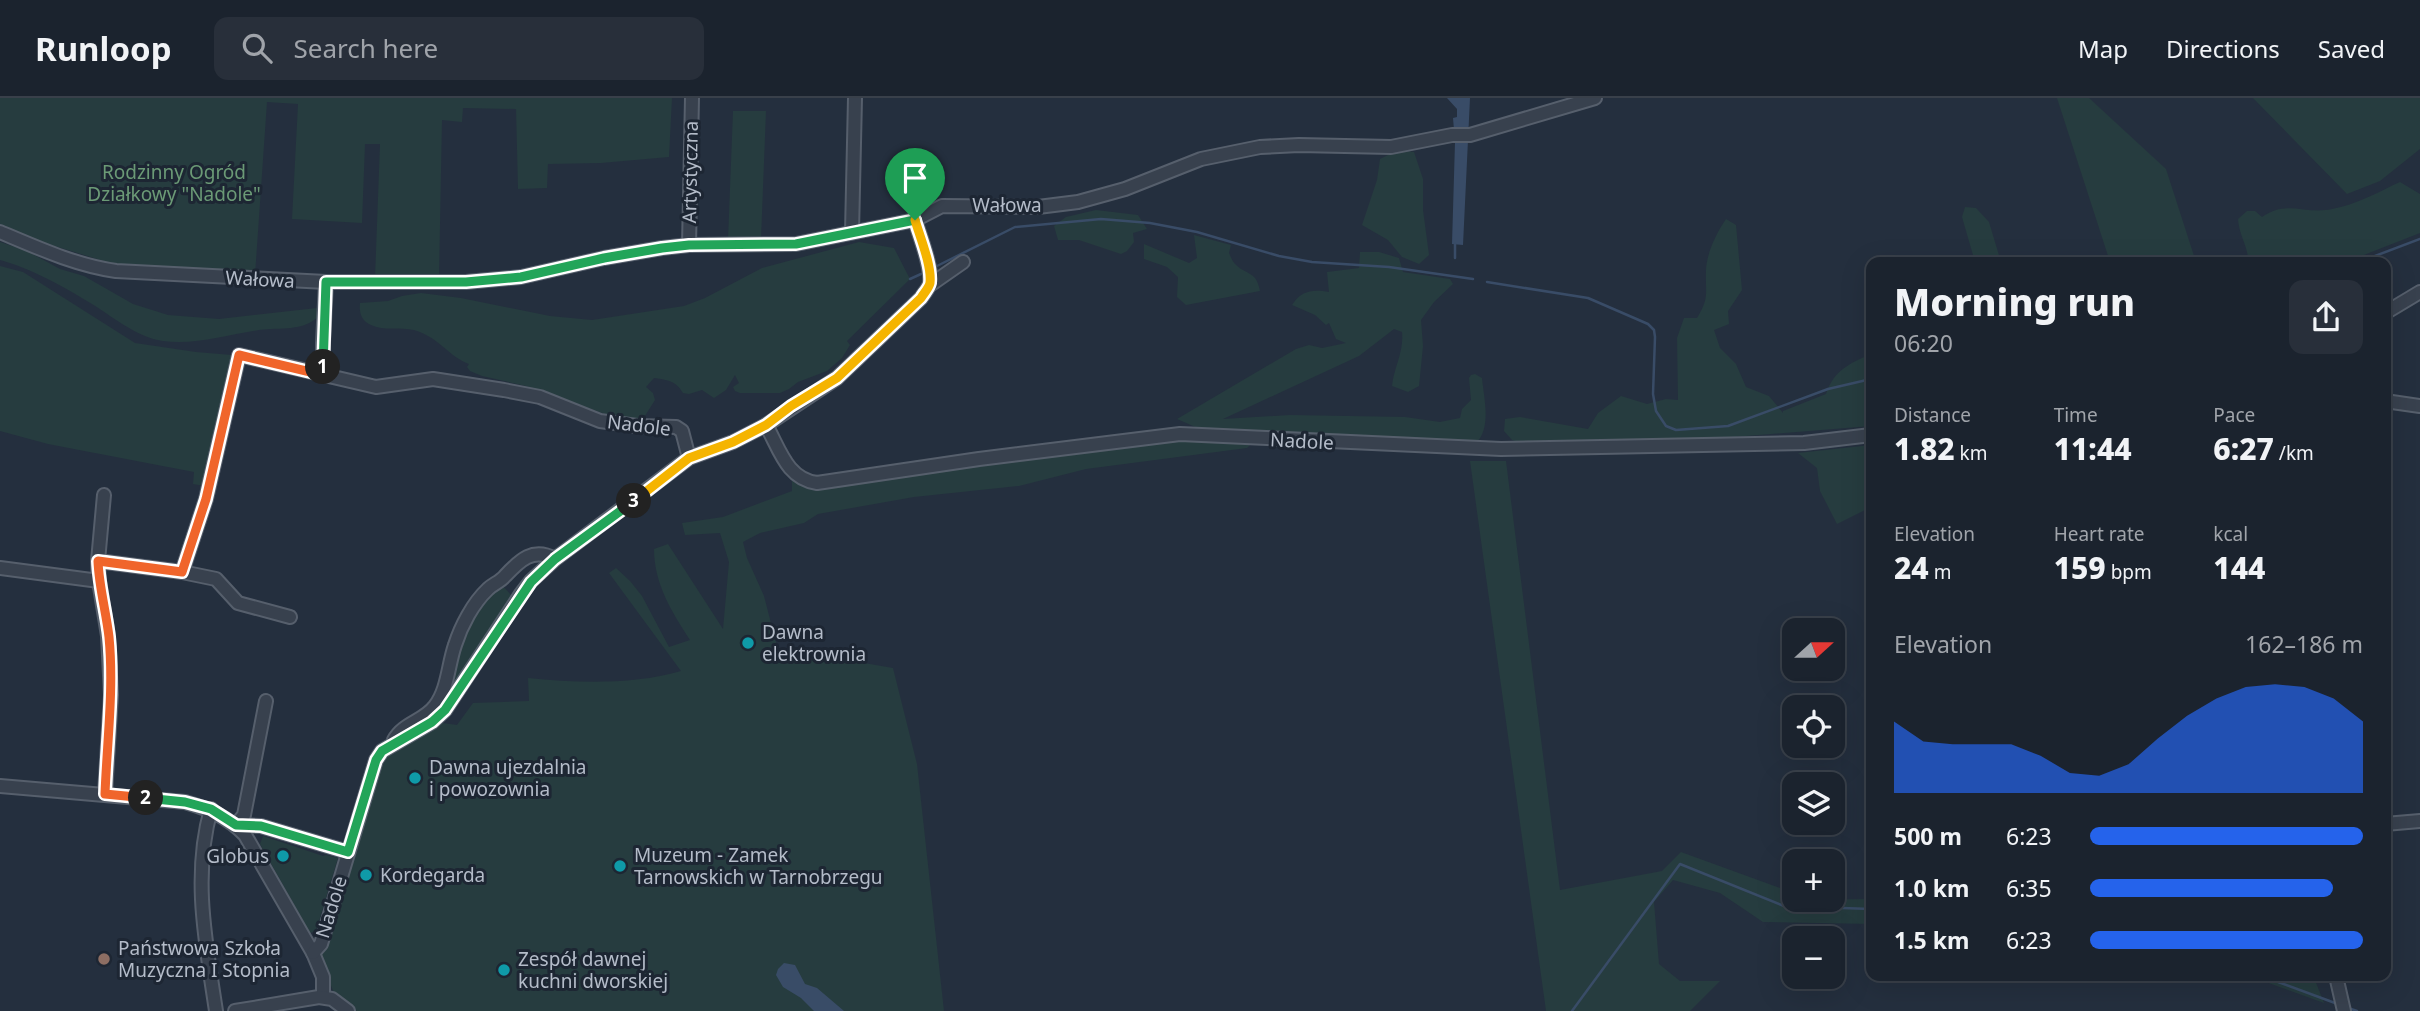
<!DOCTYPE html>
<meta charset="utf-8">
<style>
body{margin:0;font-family:"Noto Sans",sans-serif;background:#282f3a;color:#f1f3f6;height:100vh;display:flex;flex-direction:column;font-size:26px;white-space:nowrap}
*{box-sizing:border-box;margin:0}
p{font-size:23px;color:#a0a4aa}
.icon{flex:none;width:38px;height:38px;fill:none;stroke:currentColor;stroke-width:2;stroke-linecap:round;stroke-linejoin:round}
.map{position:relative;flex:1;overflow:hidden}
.panel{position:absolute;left:1866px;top:159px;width:525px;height:724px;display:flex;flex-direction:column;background:#1b232e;border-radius:14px;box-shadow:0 7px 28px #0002,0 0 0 2px #39404a}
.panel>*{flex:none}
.needle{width:46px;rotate:69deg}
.controls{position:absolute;left:1782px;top:520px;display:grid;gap:14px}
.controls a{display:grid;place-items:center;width:63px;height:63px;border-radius:14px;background:#1b232e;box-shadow:0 7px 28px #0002,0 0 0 2px #39404a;font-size:35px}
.pin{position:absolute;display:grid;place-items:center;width:60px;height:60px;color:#fff;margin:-72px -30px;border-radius:50% 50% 50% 0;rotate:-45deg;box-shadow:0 0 7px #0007}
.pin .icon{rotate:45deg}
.km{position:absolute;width:35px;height:35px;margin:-18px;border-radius:50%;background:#222;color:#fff;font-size:19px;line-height:35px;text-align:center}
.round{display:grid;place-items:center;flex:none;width:74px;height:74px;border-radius:14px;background:#282f3a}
.headline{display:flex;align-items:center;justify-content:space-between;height:119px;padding:0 28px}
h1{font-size:38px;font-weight:800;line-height:52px}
.metrics{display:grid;grid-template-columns:repeat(3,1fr);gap:10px;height:119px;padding:7px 28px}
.metrics div{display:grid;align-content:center}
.metrics b{font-size:30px;font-weight:800}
.metrics small{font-size:19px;font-weight:400}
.metrics p{font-size:19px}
.chart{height:196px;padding:14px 28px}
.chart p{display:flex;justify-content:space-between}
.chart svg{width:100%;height:126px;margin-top:7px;fill:#2563eb;opacity:.7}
ul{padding:0 28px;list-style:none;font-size:23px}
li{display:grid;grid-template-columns:112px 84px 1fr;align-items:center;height:52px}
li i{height:18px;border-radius:9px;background:#2563eb}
header{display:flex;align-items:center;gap:42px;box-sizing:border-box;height:98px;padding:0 35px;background:#1b232e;border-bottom:2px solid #39404a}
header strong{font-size:33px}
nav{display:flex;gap:38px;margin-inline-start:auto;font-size:24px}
.search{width:490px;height:63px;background:#282f3a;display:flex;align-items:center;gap:18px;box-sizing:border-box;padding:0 24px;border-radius:14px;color:#a0a4aa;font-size:26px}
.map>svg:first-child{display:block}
</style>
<header>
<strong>Runloop</strong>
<div class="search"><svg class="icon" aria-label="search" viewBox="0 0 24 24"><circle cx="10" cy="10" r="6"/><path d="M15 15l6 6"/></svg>Search here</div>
<nav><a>Map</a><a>Directions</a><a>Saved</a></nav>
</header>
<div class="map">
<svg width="2420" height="913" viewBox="0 0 2420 913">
<rect width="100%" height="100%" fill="#242f3e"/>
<!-- green -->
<g fill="#263c3f">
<path d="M0 0H672L669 59 601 65 548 66 547 90 518 91 516 11 463 10 462 24 442 22 439 180H375L380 46H365L362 125 292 121 298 6 267 4 255 177 120 168 22 138 0 129Z"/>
<path d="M2057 0H2089L2166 71 2196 164H2110Z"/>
<path d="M2253 0H2420V51L2380 83 2347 96Z"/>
<path d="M733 13H766L761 141 728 142Z"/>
<path d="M1405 53 1414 54 1423 81V112L1429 157 1419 166 1402 159 1388 142 1362 127 1377 82 1380 61 1392 55Z"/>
<path d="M2400 84 2420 96V135L2346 164H2248C2249 150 2239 138 2238 121L2247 113H2255L2262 119C2287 101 2305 117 2332 111 2356 107 2378 94 2400 84Z"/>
<path d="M1965 109 1976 110 1989 124 2001 164H1975L1962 119Z"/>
<path d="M1096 112 1138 117 1147 131 1133 135 1134 144 1127 153 1121 156 1079 142H1058L1054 128 1066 119Z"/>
<path d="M1726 121 1736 127 1742 192 1728 213 1729 226 1714 232 1720 250 1736 266 1746 289 1769 298 1783 315V313L1826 296C1834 272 1849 266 1871 256V328L1673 344 1528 347 1512 342 1504 333 1505 321 1520 319 1588 331 1598 315 1621 298 1647 306 1666 301 1678 302 1677 240 1684 220H1697C1710 199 1705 195 1706 172 1707 154 1716 136 1726 121Z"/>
<path d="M1194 137 1231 147 1229 155C1231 159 1232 163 1235 166 1247 178 1256 172 1260 193L1186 207 1177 199 1178 179 1167 169 1144 161V146L1189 165 1197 160Z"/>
<path d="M0 144 27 153 60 171 84 178 133 206 168 217 219 221 317 210 319 218C303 234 280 229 259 232 226 237 196 247 163 243 135 239 111 217 87 203 63 188 27 169 0 162Z"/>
<path d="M859 144 894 150 910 181 847 243 850 247 842 260 827 273 798 284 789 291 780 295H740L735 293 733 289 739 285 735 277 726 292 714 300 702 292 689 296 683 295C676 283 668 282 654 280L646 289 653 295 655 302 643 321 608 317 526 288 482 278 470 273 467 269 469 266C449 259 439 239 414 232 401 229 383 233 371 227 361 223 359 214 360 205L388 203 402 198 421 195 461 200 550 218 592 222 684 208 705 200 762 170Z"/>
<path d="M1360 154H1379L1399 160 1403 174 1450 181 1453 186 1434 204 1421 222 1423 248 1419 288 1408 294 1392 288C1394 269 1404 254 1402 234L1394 231 1359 258 1223 321 1290 317 1405 319 1440 324 1460 320 1462 311 1471 302 1469 280 1471 277 1475 276 1482 280C1484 301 1492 331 1475 346L1200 331 1177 321 1296 251 1309 247 1322 250 1346 245 1336 241 1329 225 1326 227 1315 217 1292 207C1301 192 1314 191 1329 194L1327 174 1359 170Z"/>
<path d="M0 168 23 174 135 245 196 254 232 257 205 388 193 386 194 374 48 346 0 333Z"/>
<path d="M1164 341 1245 343 1251 346 1247 350 1086 371 1019 388 914 399 818 416 804 425 760 435 743 444 747 460 764 498 780 560C796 556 827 550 841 561L893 570 917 666 944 913H357L334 895 318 855 381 659 443 625 457 627 473 605 529 603 528 580C577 585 633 587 681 573L609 475 616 470 630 483 642 498 669 549 690 542C672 514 654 486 654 451L668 446 723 531 729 464 720 435 685 437 682 425 723 419 792 393V382L809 388 1100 352Z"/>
<path d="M1871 347V409L1837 426 1820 393 1817 370 1798 355Z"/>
<path d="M1470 363H1506L1560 792 1662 773 1681 754 1794 795V802L1871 801V826L1763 824 1720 795 1673 782 1654 804 1659 866 1680 883H1720L1690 913H1546Z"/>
<path d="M501 486 512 498 443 601 469 520Z"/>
<path d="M263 738 323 758 326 757 338 760 316 833 310 835 260 746Z"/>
<path d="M2252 879H2304L2315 882 2324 905Z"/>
</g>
<!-- water -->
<g fill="#394c67">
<path d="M1447 0H1470L1463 147 1452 146 1455 44 1453 20 1457 19V11Z"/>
<path d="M784 865 795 867 805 886 817 890 844 913H814L801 900 783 889 776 877 778 871Z"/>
</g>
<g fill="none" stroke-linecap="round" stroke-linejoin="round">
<!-- stream -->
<g stroke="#394c67" stroke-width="2.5">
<path d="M1455 160V146"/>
<path d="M2359 164 2420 141"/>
<path d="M935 169 1015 129 1101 121 1150 125 1197 134 1279 158 1312 164 1389 169 1473 181"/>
<path d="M910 181 921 176"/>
<path d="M1487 184 1588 200 1648 226 1654 232 1655 239 1653 296 1656 313 1666 328 1676 332 1728 328 1828 291 1871 281"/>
<path d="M2262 878 2335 905"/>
<path d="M2351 911 2357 913"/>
<path d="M1572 913 1680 766 1784 808 1871 811"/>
</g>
<!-- minor casing -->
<g stroke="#565f6c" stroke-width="16">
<g id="minor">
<path d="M0 134C38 150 75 167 116 173L326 184H466L521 179 604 160 662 150 689 147 796 146 915 122 942 108 1038 109 1078 104 1125 91 1201 61 1260 49 1299 47 1391 49 1452 37H1470L1595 0"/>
<path d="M852 134 855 0"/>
<path d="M689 147 692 0"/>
<path d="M930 187 963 164"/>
<path d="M2385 215 2420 194"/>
<path d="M323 277V245L326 184"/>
<path d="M2385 303 2420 308"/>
<path d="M766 327C780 352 787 381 817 385L979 361 1180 336 1501 351 1804 345 1871 337"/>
<path d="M104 397 98 463 99 483 108 538 111 597 105 696"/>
<path d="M98 463 182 474 216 481 238 505 290 519"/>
<path d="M0 470 99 483"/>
<path d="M182 474 206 401 239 257 376 289 433 281 504 292 540 299 600 323 637 328 676 329 682 333 689 360"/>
<path d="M394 642C403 625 424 623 435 608 448 591 448 567 455 547 461 528 473 505 488 491 493 486 500 484 505 478 520 462 533 449 555 461"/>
<path d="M0 688 185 704C209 711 228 719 245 737L313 855 323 879V899"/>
<path d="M211 711C192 778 206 846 216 913"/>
<path d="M2385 726 2420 723"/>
<path d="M236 727 244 717 266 603"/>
<path d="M236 727 261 728 348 754"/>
<path d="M313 855 321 846 376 662 382 653 432 624 445 612 521 496 531 483 555 461 689 360 733 344 766 327 837 280 921 200C924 195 929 190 930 185 932 168 920 139 915 122"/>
<path d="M2336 878 2344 913"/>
<path d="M235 913 319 899 332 901 348 913"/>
</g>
</g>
<!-- minor -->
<use href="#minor" stroke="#38414e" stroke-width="12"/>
</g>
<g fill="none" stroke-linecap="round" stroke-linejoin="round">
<!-- split-1 casing -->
<g stroke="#fff" stroke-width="14">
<path id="split-1" d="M323 269 326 184H466L521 179 604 160 662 150 689 147 796 146 915 122"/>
</g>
<!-- split-2 casing -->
<g stroke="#fff" stroke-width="14">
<path id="split-2" d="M146 700 105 696C107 644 114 591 109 539 106 513 99 489 98 463L182 474 206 401 239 257 323 277V269"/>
</g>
<!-- split-3 casing -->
<g stroke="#fff" stroke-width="14">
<path id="split-3" d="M146 700 185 704 211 711 236 727 261 728 348 754 376 662 382 653 432 624 445 612 531 484 555 461 634 403"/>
</g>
<!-- split-4 casing -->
<g stroke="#fff" stroke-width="14">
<path id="split-4" d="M634 403 689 360 733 344 766 327 791 308 837 280 921 200C924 195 929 190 930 185 932 168 920 139 915 122"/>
</g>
<!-- split-1 -->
<use href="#split-1" stroke="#22a559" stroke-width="9"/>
<!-- split-2 -->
<use href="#split-2" stroke="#f0652b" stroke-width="9"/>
<!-- split-3 -->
<use href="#split-3" stroke="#22a559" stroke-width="9"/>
<!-- split-4 -->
<use href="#split-4" stroke="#f5b400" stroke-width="9"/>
</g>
<!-- markers -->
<g fill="#0f9aa8" stroke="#1d2633" stroke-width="2.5">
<circle cx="748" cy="545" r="7"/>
<circle cx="415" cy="680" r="7"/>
<circle cx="283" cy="758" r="7"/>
<circle cx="620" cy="768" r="7"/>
<circle cx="366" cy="777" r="7"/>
<circle cx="504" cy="872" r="7"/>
</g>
<circle fill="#8d6e63" stroke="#1d2633" stroke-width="2.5" cx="104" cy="861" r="7"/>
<g text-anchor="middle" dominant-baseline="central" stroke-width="6" stroke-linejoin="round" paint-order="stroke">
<!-- park labels -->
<g font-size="19" fill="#6b9a76" stroke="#1d2633">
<text x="174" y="74">Rodzinny Ogród<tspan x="174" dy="22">Działkowy "Nadole"</tspan></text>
</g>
<!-- street labels -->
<g font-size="19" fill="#b4bcc9" stroke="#1d2633">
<text transform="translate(690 74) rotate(-89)">Artystyczna</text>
<text x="1007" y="107">Wałowa</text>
<text transform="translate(260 181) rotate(3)">Wałowa</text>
<text transform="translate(639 327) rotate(7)">Nadole</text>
<text transform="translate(1302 343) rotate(3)">Nadole</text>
<text transform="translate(331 809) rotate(-73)">Nadole</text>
</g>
<!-- poi labels -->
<g font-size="19" fill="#b4bcc9" stroke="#1d2633" text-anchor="start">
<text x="762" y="534">Dawna<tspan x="762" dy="22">elektrownia</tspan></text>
<text x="429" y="669">Dawna ujezdalnia<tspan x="429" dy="22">i powozownia</tspan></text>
<text x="634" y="757">Muzeum - Zamek<tspan x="634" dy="22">Tarnowskich w Tarnobrzegu</tspan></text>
<text x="269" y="758" text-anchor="end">Globus</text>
<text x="380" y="777">Kordegarda</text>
<text x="118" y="850">Państwowa Szkoła<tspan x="118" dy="22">Muzyczna I Stopnia</tspan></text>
<text x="518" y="861">Zespół dawnej<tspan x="518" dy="22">kuchni dworskiej</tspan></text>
</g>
</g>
</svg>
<div class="controls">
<a><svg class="needle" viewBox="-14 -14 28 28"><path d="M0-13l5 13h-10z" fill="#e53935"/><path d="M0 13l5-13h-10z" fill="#a0a4aa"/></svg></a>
<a><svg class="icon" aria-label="locate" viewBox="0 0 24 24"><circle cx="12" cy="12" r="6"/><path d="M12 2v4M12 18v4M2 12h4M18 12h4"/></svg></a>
<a><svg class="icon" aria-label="layers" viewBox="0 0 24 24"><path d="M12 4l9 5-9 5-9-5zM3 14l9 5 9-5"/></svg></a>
<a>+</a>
<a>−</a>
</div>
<div class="pin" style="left:915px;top:122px;background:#1e9e55"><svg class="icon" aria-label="arrive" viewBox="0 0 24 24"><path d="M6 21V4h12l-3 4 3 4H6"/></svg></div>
<b class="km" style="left:323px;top:269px">1</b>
<b class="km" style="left:146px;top:700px">2</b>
<b class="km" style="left:634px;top:403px">3</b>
<section class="panel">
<div class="headline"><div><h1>Morning run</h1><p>06:20</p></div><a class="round"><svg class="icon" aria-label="share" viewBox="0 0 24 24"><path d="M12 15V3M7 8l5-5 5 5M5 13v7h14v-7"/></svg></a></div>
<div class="metrics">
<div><p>Distance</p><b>1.82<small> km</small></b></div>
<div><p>Time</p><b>11:44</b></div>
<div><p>Pace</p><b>6:27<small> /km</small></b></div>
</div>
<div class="metrics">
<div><p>Elevation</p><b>24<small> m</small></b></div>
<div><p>Heart rate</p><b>159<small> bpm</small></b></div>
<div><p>kcal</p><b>144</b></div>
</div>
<div class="chart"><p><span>Elevation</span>162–186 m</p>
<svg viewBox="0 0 160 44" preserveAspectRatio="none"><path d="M0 44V19L10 26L20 27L30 27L40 27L50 31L60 37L70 38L80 34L90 25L100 17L110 11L120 7L130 6L140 7L150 11L160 19V44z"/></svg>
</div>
<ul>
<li><b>500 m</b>6:23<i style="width:100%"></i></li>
<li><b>1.0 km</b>6:35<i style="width:89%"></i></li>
<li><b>1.5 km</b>6:23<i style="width:100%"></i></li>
</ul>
</section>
</div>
